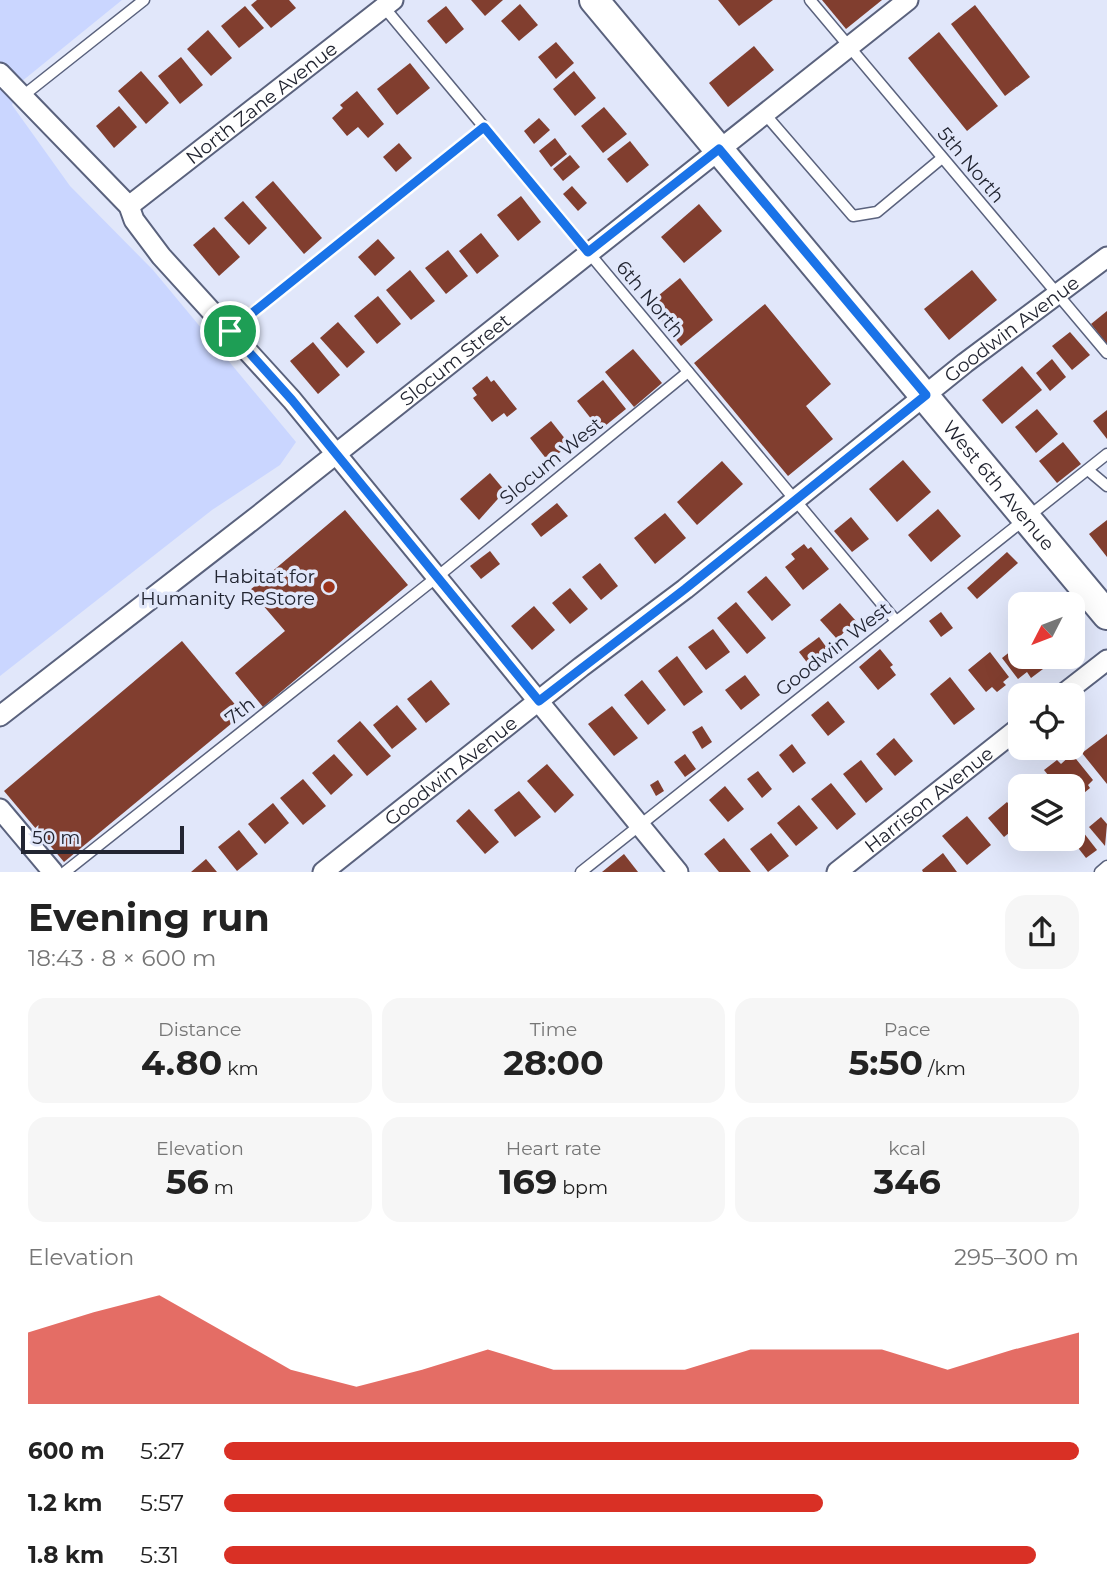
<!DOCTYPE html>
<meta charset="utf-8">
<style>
body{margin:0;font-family:Montserrat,sans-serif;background:#f6f6f6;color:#222;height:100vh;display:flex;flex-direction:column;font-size:26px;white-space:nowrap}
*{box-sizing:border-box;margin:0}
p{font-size:23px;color:#767676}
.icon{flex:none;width:38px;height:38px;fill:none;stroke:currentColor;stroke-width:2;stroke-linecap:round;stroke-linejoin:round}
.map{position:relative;height:872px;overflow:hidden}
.drawer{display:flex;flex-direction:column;background:#fff;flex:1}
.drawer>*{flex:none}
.needle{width:46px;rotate:228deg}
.controls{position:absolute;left:1008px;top:592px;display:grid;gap:14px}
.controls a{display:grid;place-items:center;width:77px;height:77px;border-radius:14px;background:#fff;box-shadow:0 7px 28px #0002;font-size:35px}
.scale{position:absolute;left:21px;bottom:18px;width:163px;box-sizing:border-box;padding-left:7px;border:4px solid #222531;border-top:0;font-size:19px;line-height:24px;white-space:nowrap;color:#222531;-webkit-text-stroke:5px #e1e7fa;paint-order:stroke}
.pin{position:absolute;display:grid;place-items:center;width:60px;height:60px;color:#fff;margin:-30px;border:4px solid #fff;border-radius:50%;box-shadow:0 2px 7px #0007}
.round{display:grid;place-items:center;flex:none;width:74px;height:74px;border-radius:21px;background:#f6f6f6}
.headline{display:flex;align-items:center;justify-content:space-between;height:119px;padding:0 28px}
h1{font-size:38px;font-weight:700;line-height:52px}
.metrics{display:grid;grid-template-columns:repeat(3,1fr);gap:10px;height:119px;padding:7px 28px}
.metrics div{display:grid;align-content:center;border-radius:18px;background:#f6f6f6;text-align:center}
.metrics b{font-size:35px;font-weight:700}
.metrics small{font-size:19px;font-weight:400}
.metrics p{font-size:19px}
.chart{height:196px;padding:14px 28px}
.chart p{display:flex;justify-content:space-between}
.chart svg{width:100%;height:126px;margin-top:7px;fill:#d93025;opacity:.7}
ul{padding:0 28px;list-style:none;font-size:23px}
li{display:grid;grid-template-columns:112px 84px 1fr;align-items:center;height:52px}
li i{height:18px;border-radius:9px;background:#d93025}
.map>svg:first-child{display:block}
</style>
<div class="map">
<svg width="1107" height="872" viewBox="0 0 1107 872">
<rect width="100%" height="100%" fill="#e1e7fa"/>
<!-- green -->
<path fill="#cad6ff" d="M0 0H122L21 82 12 105 70 186 153 270 296 442 280 465 212 510 0 676Z"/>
<!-- building -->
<g fill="#813e2f">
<path d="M257 0H289L296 8 271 28 251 5Z"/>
<path d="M471 0H503L485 16Z"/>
<path d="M718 0H773L739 26Z"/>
<path d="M822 0H882L846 29Z"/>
<path d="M520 4 538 25 519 41 501 21Z"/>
<path d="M975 5 1030 77 1005 96 951 24Z"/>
<path d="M245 6 264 28 239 48 221 26Z"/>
<path d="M446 6 464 29 446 44 427 21Z"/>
<path d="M208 30 232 58 211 76 187 49Z"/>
<path d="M939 32 998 106 967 131 908 58Z"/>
<path d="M556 42 574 63 556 79 538 57Z"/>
<path d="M754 46 774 70 728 107 709 83Z"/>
<path d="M181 57 203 85 180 104 158 76Z"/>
<path d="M410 63 430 88 397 115 377 89Z"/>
<path d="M141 71 169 103 146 124 118 91Z"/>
<path d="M574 71 596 98 575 116 553 89Z"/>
<path d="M357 91 384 124 368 138 358 127 347 136 332 118 343 108 340 105Z"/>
<path d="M119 106 137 127 114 148 96 126Z"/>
<path d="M604 107 627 134 603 153 581 126Z"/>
<path d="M539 118 550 130 534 144 524 131Z"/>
<path d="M555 138 567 154 551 167 539 151Z"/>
<path d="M630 141 649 165 627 183 607 159Z"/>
<path d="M399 143 412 158 396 172 383 157Z"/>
<path d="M570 155 580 167 563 181 553 169Z"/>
<path d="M273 181 322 238 304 254 255 197Z"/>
<path d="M572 186 587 203 578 211 563 194Z"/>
<path d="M521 196 541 222 518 241 497 215Z"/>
<path d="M243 201 267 228 249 245 224 218Z"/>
<path d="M699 204 722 231 684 263 661 237Z"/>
<path d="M214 227 240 257 219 276 193 245Z"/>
<path d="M481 233 499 256 477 274 459 251Z"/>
<path d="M378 239 395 258 375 276 358 257Z"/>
<path d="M448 250 468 276 446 294 425 268Z"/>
<path d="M410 270 435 301 411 320 386 290Z"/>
<path d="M972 270 997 300 949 340 924 309Z"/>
<path d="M680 278 713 320 681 346 648 304Z"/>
<path d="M378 296 401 324 377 344 354 316Z"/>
<path d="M765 304 831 384 806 406 833 439 788 476 694 363Z"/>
<path d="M1107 311V344L1091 324Z"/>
<path d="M338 322 365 352 347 368 320 338Z"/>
<path d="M1070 332 1090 355 1072 370 1052 346Z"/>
<path d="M313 342 340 375 318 394 290 361Z"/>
<path d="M633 349 662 383 634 407 605 372Z"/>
<path d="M1052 359 1066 377 1050 391 1036 373Z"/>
<path d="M1022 366 1042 390 1002 424 982 400Z"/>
<path d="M487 376 491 382 494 380 517 409 507 417 504 413 492 422 473 398 477 395 472 388Z"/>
<path d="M603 380 626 409 600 430 577 401Z"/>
<path d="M1037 409 1058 434 1036 453 1015 427Z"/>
<path d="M1107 410V439L1093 421Z"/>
<path d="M551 421 570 445 548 461 530 438Z"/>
<path d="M1063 442 1081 464 1057 483 1039 461Z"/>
<path d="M903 460 931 492 897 522 869 489Z"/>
<path d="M722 461 743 484 697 525 677 502Z"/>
<path d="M490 473 505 491 479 520 460 499Z"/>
<path d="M557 503 568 516 541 537 531 524Z"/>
<path d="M938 509 961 536 931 562 908 535Z"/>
<path d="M345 510 408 585 263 707 235 673 285 631 250 590Z"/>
<path d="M665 513 686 538 655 564 634 538Z"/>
<path d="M851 517 869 539 852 552 834 531Z"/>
<path d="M1107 520V557L1089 534Z"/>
<path d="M804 544 808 549 811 547 829 569 803 590 785 567 795 559 791 554Z"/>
<path d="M490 551 500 564 481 579 470 566Z"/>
<path d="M1007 552 1018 563 977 599 967 588Z"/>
<path d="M600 563 618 586 601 600 582 577Z"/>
<path d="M766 576 791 605 772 621 747 592Z"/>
<path d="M570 588 588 609 570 624 552 603Z"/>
<path d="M736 602 766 638 747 654 717 618Z"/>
<path d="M840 603 856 621 837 639 820 620Z"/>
<path d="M534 606 555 630 532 650 511 626Z"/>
<path d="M1020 607V624H1019L1016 608Z"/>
<path d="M941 612 953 628 941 637 929 621Z"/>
<path d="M713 629 730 652 706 670 688 647Z"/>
<path d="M819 637 832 655 812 669 799 652Z"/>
<path d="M182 641 243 714 64 862 4 791Z"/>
<path d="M1020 644V656H1039L1047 666 1031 678 1027 672 1018 679 1002 658Z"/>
<path d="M880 649 893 665 890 667 896 675 878 690 859 667Z"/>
<path d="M990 652 1009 677 1003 682 1006 685 997 692 992 687 986 692 968 670Z"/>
<path d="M677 656 703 692 684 706 658 671Z"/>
<path d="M745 675 760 695 741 710 725 690Z"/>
<path d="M950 677 975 709 954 725 930 694Z"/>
<path d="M431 680 450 704 426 723 407 699Z"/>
<path d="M642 680 666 710 648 725 624 695Z"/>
<path d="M828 701 845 722 828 736 811 715Z"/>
<path d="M397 705 417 729 392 749 373 725Z"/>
<path d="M612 706 638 738 614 756 588 724Z"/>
<path d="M360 721 391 756 367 776 337 741Z"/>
<path d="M702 726 712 742 702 749 692 732Z"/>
<path d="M1107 734V784L1082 753Z"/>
<path d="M894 738 913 761 895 776 876 754Z"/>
<path d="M792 744 806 763 793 773 779 755Z"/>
<path d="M334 754 353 775 331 795 312 773Z"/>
<path d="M685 754 696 769 685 777 674 762Z"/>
<path d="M1072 754 1093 780 1088 785 1090 788 1073 802V786H1057L1044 770 1057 760 1061 764Z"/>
<path d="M861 760 883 789 866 803 843 774Z"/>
<path d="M547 764 574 795 555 813 527 781Z"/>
<path d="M758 771 772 789 762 798 747 779Z"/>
<path d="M1039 774 1049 786H1024Z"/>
<path d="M303 779 326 806 303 825 280 798Z"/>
<path d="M658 780 664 791 656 796 650 785Z"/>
<path d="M831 783 856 814 837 830 811 799Z"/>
<path d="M725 786 744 809 728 822 709 800Z"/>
<path d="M519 791 541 817 515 837 494 810Z"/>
<path d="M1007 802 1020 818V824L1004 837 988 818Z"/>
<path d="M273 803 289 823 265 844 248 824Z"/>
<path d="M799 805 818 828 796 846 777 823Z"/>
<path d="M469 809 499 842 485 854 456 821Z"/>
<path d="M967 816 991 845 967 865 942 836Z"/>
<path d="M1101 817 1107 824 1105 846 1089 827Z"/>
<path d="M239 830 258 854 237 871 218 847Z"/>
<path d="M1083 832 1097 850 1086 858 1072 840Z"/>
<path d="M771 833 789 856 768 872 750 849Z"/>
<path d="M724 838 751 872H719L704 854Z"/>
<path d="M943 853 957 872H923L922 870Z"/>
<path d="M624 854 638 872H602Z"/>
<path d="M206 859 217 872H191Z"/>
</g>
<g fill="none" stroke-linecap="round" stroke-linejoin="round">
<!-- lane casing -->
<g stroke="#5a627d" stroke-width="13">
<g id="lane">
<path d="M810 0 1107 353"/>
<path d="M383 6 896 621"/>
<path d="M24 95 144 0"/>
<path d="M764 113 853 216 877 212 942 158"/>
<path d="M230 331 484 127"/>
<path d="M1088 470 1107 486"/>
<path d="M65 872 437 577 688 372"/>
<path d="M581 872 1107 454"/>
<path d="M1100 872 1107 866"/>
</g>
</g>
<!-- street casing -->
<g stroke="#5a627d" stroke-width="23">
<g id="street">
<path d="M0 73 129 206 134 220 161 256 292 400 678 872"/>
<path id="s1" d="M129 206 393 0"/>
<path d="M1062 695 1107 660"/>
<path id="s2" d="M0 716 259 515 908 0"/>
<path d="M0 809 53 872"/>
<path id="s3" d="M323 872 581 667 685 589 965 363 1107 257"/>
<path id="s4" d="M837 872 1020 727"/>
</g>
</g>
<!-- secondary casing -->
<g stroke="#5a627d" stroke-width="32">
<g id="secondary">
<path id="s5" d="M594 0 1107 615"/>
</g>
</g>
<!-- lane -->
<use href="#lane" stroke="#fff" stroke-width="10"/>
<!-- street -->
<use href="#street" stroke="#fff" stroke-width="19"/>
<!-- secondary -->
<use href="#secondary" stroke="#fff" stroke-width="28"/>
</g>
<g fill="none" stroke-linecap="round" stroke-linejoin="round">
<!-- route casing -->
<g stroke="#fff" stroke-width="14">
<path id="route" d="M484 127 588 252 719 149 926 395 685 589 539 701 292 400 230 331Z"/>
</g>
<!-- route -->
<use href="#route" stroke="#1a73e8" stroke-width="9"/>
</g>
<!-- markers -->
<circle fill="#9b321a" stroke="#e1e7fa" stroke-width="2.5" cx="329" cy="587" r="7"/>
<g text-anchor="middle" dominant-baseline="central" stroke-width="7" stroke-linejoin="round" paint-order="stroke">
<!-- street labels -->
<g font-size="19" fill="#222531" stroke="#e1e7fa">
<text stroke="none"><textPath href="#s1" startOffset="168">North Zane Avenue</textPath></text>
<text transform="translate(971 165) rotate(50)">5th North</text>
<text transform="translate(650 299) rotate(50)">6th North</text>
<text stroke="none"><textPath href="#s3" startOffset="877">Goodwin Avenue</textPath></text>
<text stroke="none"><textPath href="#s2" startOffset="578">Slocum Street</textPath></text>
<text transform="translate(551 461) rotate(-39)">Slocum West</text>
<text stroke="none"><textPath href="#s5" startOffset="632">West 6th Avenue</textPath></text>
<text transform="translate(833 649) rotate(-38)">Goodwin West</text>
<text transform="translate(240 711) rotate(-38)">7th</text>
<text stroke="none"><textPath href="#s3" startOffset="163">Goodwin Avenue</textPath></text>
<text stroke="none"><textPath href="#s4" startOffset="117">Harrison Avenue</textPath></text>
</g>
<!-- poi labels -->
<g font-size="19" fill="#222531" stroke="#e1e7fa" text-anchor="end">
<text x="315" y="576">Habitat for<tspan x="315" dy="22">Humanity ReStore</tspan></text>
</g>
</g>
</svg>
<div class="controls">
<a><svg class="needle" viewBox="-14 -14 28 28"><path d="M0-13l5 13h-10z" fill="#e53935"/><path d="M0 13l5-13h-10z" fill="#767676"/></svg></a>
<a><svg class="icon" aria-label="locate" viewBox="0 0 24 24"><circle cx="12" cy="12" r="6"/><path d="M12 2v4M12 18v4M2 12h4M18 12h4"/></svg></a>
<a><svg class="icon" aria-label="layers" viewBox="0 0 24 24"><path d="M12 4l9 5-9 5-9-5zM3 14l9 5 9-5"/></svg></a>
</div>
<div class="scale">50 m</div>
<div class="pin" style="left:230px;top:331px;background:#1e9e55"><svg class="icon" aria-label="arrive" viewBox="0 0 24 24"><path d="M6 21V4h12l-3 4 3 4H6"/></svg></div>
</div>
<section class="drawer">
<div class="headline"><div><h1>Evening run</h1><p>18:43 · 8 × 600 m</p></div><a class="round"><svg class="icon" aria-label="share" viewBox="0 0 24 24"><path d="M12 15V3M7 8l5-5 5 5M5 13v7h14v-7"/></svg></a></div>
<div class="metrics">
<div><p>Distance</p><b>4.80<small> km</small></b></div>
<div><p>Time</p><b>28:00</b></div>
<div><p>Pace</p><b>5:50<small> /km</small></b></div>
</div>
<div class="metrics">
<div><p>Elevation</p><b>56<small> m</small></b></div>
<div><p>Heart rate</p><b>169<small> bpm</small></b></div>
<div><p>kcal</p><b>346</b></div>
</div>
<div class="chart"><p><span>Elevation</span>295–300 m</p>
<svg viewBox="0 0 160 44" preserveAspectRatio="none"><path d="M0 44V19L10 12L20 6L30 19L40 32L50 38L60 32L70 25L80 32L90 32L100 32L110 25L120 25L130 25L140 32L150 25L160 19V44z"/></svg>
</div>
<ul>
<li><b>600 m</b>5:27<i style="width:100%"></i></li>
<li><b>1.2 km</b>5:57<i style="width:70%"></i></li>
<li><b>1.8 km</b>5:31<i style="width:95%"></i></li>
</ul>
</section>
